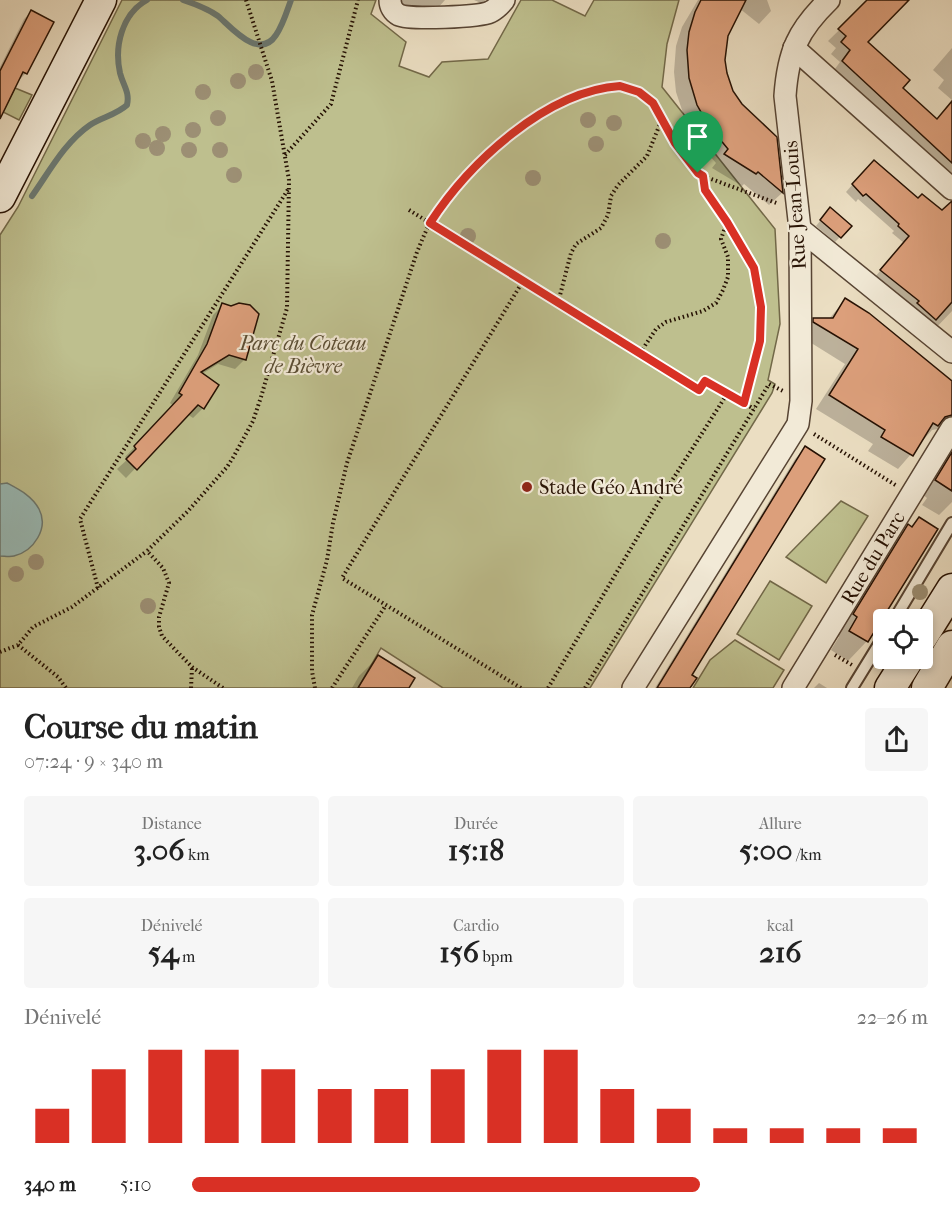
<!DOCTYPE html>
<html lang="fr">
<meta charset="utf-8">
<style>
body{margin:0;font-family:"IM FELL French Canon",serif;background:#f6f6f6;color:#222;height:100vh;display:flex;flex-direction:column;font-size:22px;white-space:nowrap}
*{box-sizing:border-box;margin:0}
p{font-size:20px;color:#767676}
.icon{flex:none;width:33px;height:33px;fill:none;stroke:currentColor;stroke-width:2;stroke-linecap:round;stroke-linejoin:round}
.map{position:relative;height:688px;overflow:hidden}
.sheet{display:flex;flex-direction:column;background:#fff;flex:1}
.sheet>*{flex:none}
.controls{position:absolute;left:873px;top:609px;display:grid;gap:12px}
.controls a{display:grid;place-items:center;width:60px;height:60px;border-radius:6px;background:#fff;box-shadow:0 3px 9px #0003;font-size:30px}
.pin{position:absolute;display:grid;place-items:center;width:51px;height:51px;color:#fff;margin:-62px -26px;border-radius:50% 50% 50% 0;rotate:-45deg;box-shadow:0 0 6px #0007}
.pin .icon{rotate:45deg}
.round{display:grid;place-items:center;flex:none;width:63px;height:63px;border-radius:6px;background:#f6f6f6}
.head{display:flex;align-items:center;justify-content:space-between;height:102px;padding:0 24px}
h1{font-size:33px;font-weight:700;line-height:45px}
.stats{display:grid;grid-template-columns:repeat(3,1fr);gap:9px;height:102px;padding:6px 24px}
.stats div{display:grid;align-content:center;border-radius:6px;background:#f6f6f6;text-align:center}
.stats b{font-size:30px;font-weight:700}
.stats small{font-size:16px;font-weight:400}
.stats p{font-size:16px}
.chart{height:168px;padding:12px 24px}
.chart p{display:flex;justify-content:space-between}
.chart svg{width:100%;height:108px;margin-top:6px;stroke:#d93025;stroke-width:6}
ul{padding:0 24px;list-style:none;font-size:20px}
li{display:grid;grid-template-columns:96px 72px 1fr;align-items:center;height:45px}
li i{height:15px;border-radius:8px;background:#d93025}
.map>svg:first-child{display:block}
</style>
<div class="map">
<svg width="952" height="688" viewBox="0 0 952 688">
<rect width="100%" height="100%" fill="#ebdec2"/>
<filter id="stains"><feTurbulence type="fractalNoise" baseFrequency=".00333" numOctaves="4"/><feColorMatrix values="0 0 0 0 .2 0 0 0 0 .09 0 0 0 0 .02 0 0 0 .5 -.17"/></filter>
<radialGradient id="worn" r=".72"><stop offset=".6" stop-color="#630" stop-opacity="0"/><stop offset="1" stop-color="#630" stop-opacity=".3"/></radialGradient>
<!-- green -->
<g fill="#bebf8e" stroke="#726848" stroke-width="1.5">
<path d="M122 0H376L371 14 406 42 399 66 429 77 442 62 488 59 521 0H552L585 16 594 0H679L667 44 662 87 775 229 780 324 768 380 775 384 772 393 590 688H443L381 648 358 688H0V235L18 207Z"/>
<path d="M15 88 32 95 19 120 3 112Z"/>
<path d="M841 501 868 516 826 583 786 557Z"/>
<path d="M770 581 812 606 779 660 737 634Z"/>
<path d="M735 640 784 670 773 688H693L710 660Z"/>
</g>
<!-- water -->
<path fill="#99bbb7" stroke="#6b776f" stroke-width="1.5" d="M7 483C20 490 32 496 39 509 49 528 34 551 14 556 10 557 4 556 0 556V484Z"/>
<!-- shadow -->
<g fill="#0003">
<path d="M396 0H445L436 10H401Z"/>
<path d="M474 0H486L481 3Z"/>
<path d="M698 0H767L771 11 759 24 739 8 726 36 723 60 728 84 741 105 775 138 782 193 769 205 744 184 742 186 712 168 716 163 696 140 685 119 676 92 674 72 676 46 682 27Z"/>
<path d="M870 0H907L866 42 901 88 936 120 952 102V194L832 73 840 62 831 54 836 48 828 41Z"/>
<path d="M31 12 26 73 19 80 0 114V67L24 19Z"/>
<path d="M952 48V100L938 88 944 80 933 70Z"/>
<path d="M867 168 918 199 942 212 952 214V311L934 330 875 277 904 243 892 233 894 231 858 199 856 202 846 192Z"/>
<path d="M825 215 840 237 835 242 816 226Z"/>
<path d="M845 300 952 384V502L939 515 922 505 927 498 922 494 945 431 938 429 932 430 898 469 868 451 873 444 816 409 845 364 800 336V334L814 320H828Z"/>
<path d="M223 305 245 359 235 369 218 364 202 374 203 408 193 418 187 414 126 478 117 469 128 459 125 457 174 406 170 403 198 355 213 315Z"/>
<path d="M805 448 682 688H655L795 459Z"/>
<path d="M919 519 867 641 848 661 831 650 839 637 835 634 889 545 908 526 910 527Z"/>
<path d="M378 657 407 688H352L359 676Z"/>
<path d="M819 683 827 688H814Z"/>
</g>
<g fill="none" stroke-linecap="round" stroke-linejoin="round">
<!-- stream -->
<g stroke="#6b776f" stroke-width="6">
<path d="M183 0C195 4 208 9 218 16 231 27 259 61 276 35 283 25 287 11 291 0"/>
<path d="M32 196C49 172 65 142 90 125 102 117 116 115 127 105 130 92 123 85 120 73 114 46 122 14 147 0"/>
</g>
</g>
<!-- building -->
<g fill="#dc9f7b" stroke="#261103" stroke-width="1.5">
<path d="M701 0H746L728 36 725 60 727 73 733 91 742 104 777 137 783 193 758 172 756 174 724 154 728 149 709 126 697 105 689 78 687 50 689 32 695 12Z"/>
<path d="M867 0H909L868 42 910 80 903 88 937 119 952 101V163L842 61 850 50 841 42 846 36 838 29Z"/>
<path d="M31 10 54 22 27 74 23 72 0 119V71Z"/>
<path d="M874 160 918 198 922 194 942 210 952 201V302L936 320 917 303 919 301 880 270 909 236 898 226 899 224 866 194 863 196 852 184Z"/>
<path d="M830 207 852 226 841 238 820 220Z"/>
<path d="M845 298 869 313 952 381V415L945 417 938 426 933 423 913 456 881 437 885 430 829 395 858 349 813 322V318H833Z"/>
<path d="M222 303 231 306 239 303 250 305 259 314 246 360 229 355 201 372 219 385 204 409 198 405 137 470 126 459 136 449 134 446 182 395 179 393 207 344Z"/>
<path d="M805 446 825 459 692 675 697 678 690 688H657Z"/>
<path d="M952 452V491L935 480Z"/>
<path d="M919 517 938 529 868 642 849 631 857 617 853 614 908 524 912 527Z"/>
<path d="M378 655 415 678 409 688H358Z"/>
</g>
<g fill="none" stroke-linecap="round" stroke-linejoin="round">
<!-- service casing -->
<g stroke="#574433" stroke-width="14">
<g id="service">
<path d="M894 620 952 523"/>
<path d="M852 688 884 636"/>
</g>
</g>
<!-- minor casing -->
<g stroke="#574433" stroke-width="24">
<g id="minor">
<path d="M390 0C390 6 393 12 399 15 410 20 479 17 490 12 496 9 500 5 504 0"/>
<path d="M794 48 952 189"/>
<path d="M800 229 952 352"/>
<path d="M633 688 798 424 801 401 800 229 785 96C788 52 798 30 829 0"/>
<path d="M793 688 952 428"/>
</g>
</g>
<!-- secondary casing -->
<g stroke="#261103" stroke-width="33">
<g id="secondary">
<path d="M0 197 101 0"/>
<path d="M922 637 952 589"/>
<path d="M890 688 909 658"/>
<path d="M927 688 952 646"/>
</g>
</g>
<!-- path -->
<g stroke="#261103" stroke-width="4" stroke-dasharray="1.5 3" stroke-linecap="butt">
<path d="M285 155 331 104 358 0"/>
<path d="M703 176 779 204"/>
<path d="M409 210 699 390 705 380 754 409"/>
<path d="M558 303 571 253 576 244 601 228 608 215 611 196 618 185 647 156 662 119"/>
<path d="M640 353 656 329 666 322 703 311 716 303 723 290 728 277V257L721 239 727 222"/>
<path d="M814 434 897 486"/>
<path d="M98 588 80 519 289 188"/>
<path d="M18 645 58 677 66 688"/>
<path d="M0 652 18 645 33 627 72 607 147 551"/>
<path d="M835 655 852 665"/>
<path d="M191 688 192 668"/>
<path d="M223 688 192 667 162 636 159 627V617L169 583 163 568 147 551 188 511 227 467 234 456 253 421 261 397 287 308 289 180 272 81 246 0"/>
<path d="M315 688 312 671V615L327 560 333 523 347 463 417 252C423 238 428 224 437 212 471 167 576 64 637 91 668 105 673 158 703 176L705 190 727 222 754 268 761 307 760 341 743 403"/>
<path d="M332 688 386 605"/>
<path d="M521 688 342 578 523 281"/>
<path d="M548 688 659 501 727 394"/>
<path d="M585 688 769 384 783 391"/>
</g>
<!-- service -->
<use href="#service" stroke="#f2ead7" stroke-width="10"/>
<!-- minor -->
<use href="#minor" stroke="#f2ead7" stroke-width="21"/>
<!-- secondary -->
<use href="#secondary" stroke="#f2ead7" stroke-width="30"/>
</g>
<!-- trees -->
<g fill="#9c8f74">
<circle cx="256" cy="72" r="8"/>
<circle cx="238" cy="81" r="8"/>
<circle cx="203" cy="92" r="8"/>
<circle cx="218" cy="118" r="8"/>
<circle cx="588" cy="120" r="8"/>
<circle cx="614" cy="123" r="8"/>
<circle cx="193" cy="130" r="8"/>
<circle cx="163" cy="134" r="8"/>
<circle cx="143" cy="141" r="8"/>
<circle cx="596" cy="144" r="8"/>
<circle cx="157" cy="148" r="8"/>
<circle cx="189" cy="150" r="8"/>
<circle cx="220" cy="150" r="8"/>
<circle cx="234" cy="175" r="8"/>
<circle cx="533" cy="178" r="8"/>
<circle cx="468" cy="236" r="8"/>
<circle cx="663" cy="241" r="8"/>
<circle cx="36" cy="562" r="8"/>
<circle cx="16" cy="574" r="8"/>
<circle cx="920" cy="592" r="8"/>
<circle cx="148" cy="606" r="8"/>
</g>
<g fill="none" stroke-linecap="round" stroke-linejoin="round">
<!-- route casing -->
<g stroke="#fff" stroke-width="12">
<path id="route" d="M620 86 639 92 653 103 675 143 698 173 703 176 705 190 727 222 754 268 761 307 760 341 744 403 705 381 699 390 430 223C469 163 546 91 620 86Z"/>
</g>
<!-- route -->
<use href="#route" stroke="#d93025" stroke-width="8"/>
</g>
<!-- markers -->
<circle fill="#8f2418" stroke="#f2ead7" stroke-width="2" cx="527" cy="487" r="6"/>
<g text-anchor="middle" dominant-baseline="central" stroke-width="4.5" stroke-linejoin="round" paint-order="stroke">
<!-- street labels -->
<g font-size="20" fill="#261103" stroke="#f2ead7">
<text transform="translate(795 205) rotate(-94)">Rue Jean-Louis</text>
<text transform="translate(873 558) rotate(-59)">Rue du Parc</text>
</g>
<!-- park labels -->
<g font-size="20" font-style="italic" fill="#5b4e34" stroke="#f2ead7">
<text x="303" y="343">Parc du Coteau<tspan x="303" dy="23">de Bièvre</tspan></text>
</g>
<!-- poi labels -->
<g font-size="20" fill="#261103" stroke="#f2ead7" text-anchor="start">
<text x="539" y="487">Stade Géo André</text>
</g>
</g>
<rect width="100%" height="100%" filter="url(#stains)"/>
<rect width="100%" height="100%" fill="url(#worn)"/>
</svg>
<div class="controls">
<a><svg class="icon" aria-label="locate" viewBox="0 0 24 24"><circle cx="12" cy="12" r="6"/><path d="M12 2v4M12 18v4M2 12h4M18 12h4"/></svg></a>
</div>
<div class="pin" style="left:698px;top:173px;background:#1e9e55"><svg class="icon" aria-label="arrive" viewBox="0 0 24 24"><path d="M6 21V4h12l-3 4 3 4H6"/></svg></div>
</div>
<section class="sheet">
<div class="head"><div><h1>Course du matin</h1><p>07:24 · 9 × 340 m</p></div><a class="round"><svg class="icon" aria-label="share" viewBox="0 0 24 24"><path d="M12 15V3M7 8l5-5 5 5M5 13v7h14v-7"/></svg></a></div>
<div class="stats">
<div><p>Distance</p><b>3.06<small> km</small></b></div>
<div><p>Durée</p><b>15:18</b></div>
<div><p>Allure</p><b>5:00<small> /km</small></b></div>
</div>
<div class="stats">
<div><p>Dénivelé</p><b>54<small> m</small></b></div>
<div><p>Cardio</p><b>156<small> bpm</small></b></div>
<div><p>kcal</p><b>216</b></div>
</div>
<div class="chart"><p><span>Dénivelé</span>22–26 m</p>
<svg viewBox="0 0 160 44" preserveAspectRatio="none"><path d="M5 44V30M15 44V14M25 44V6M35 44V6M45 44V14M55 44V22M65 44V22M75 44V14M85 44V6M95 44V6M105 44V22M115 44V30M125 44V38M135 44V38M145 44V38M155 44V38"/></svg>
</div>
<ul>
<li><b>340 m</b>5:10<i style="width:69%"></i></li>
</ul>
</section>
